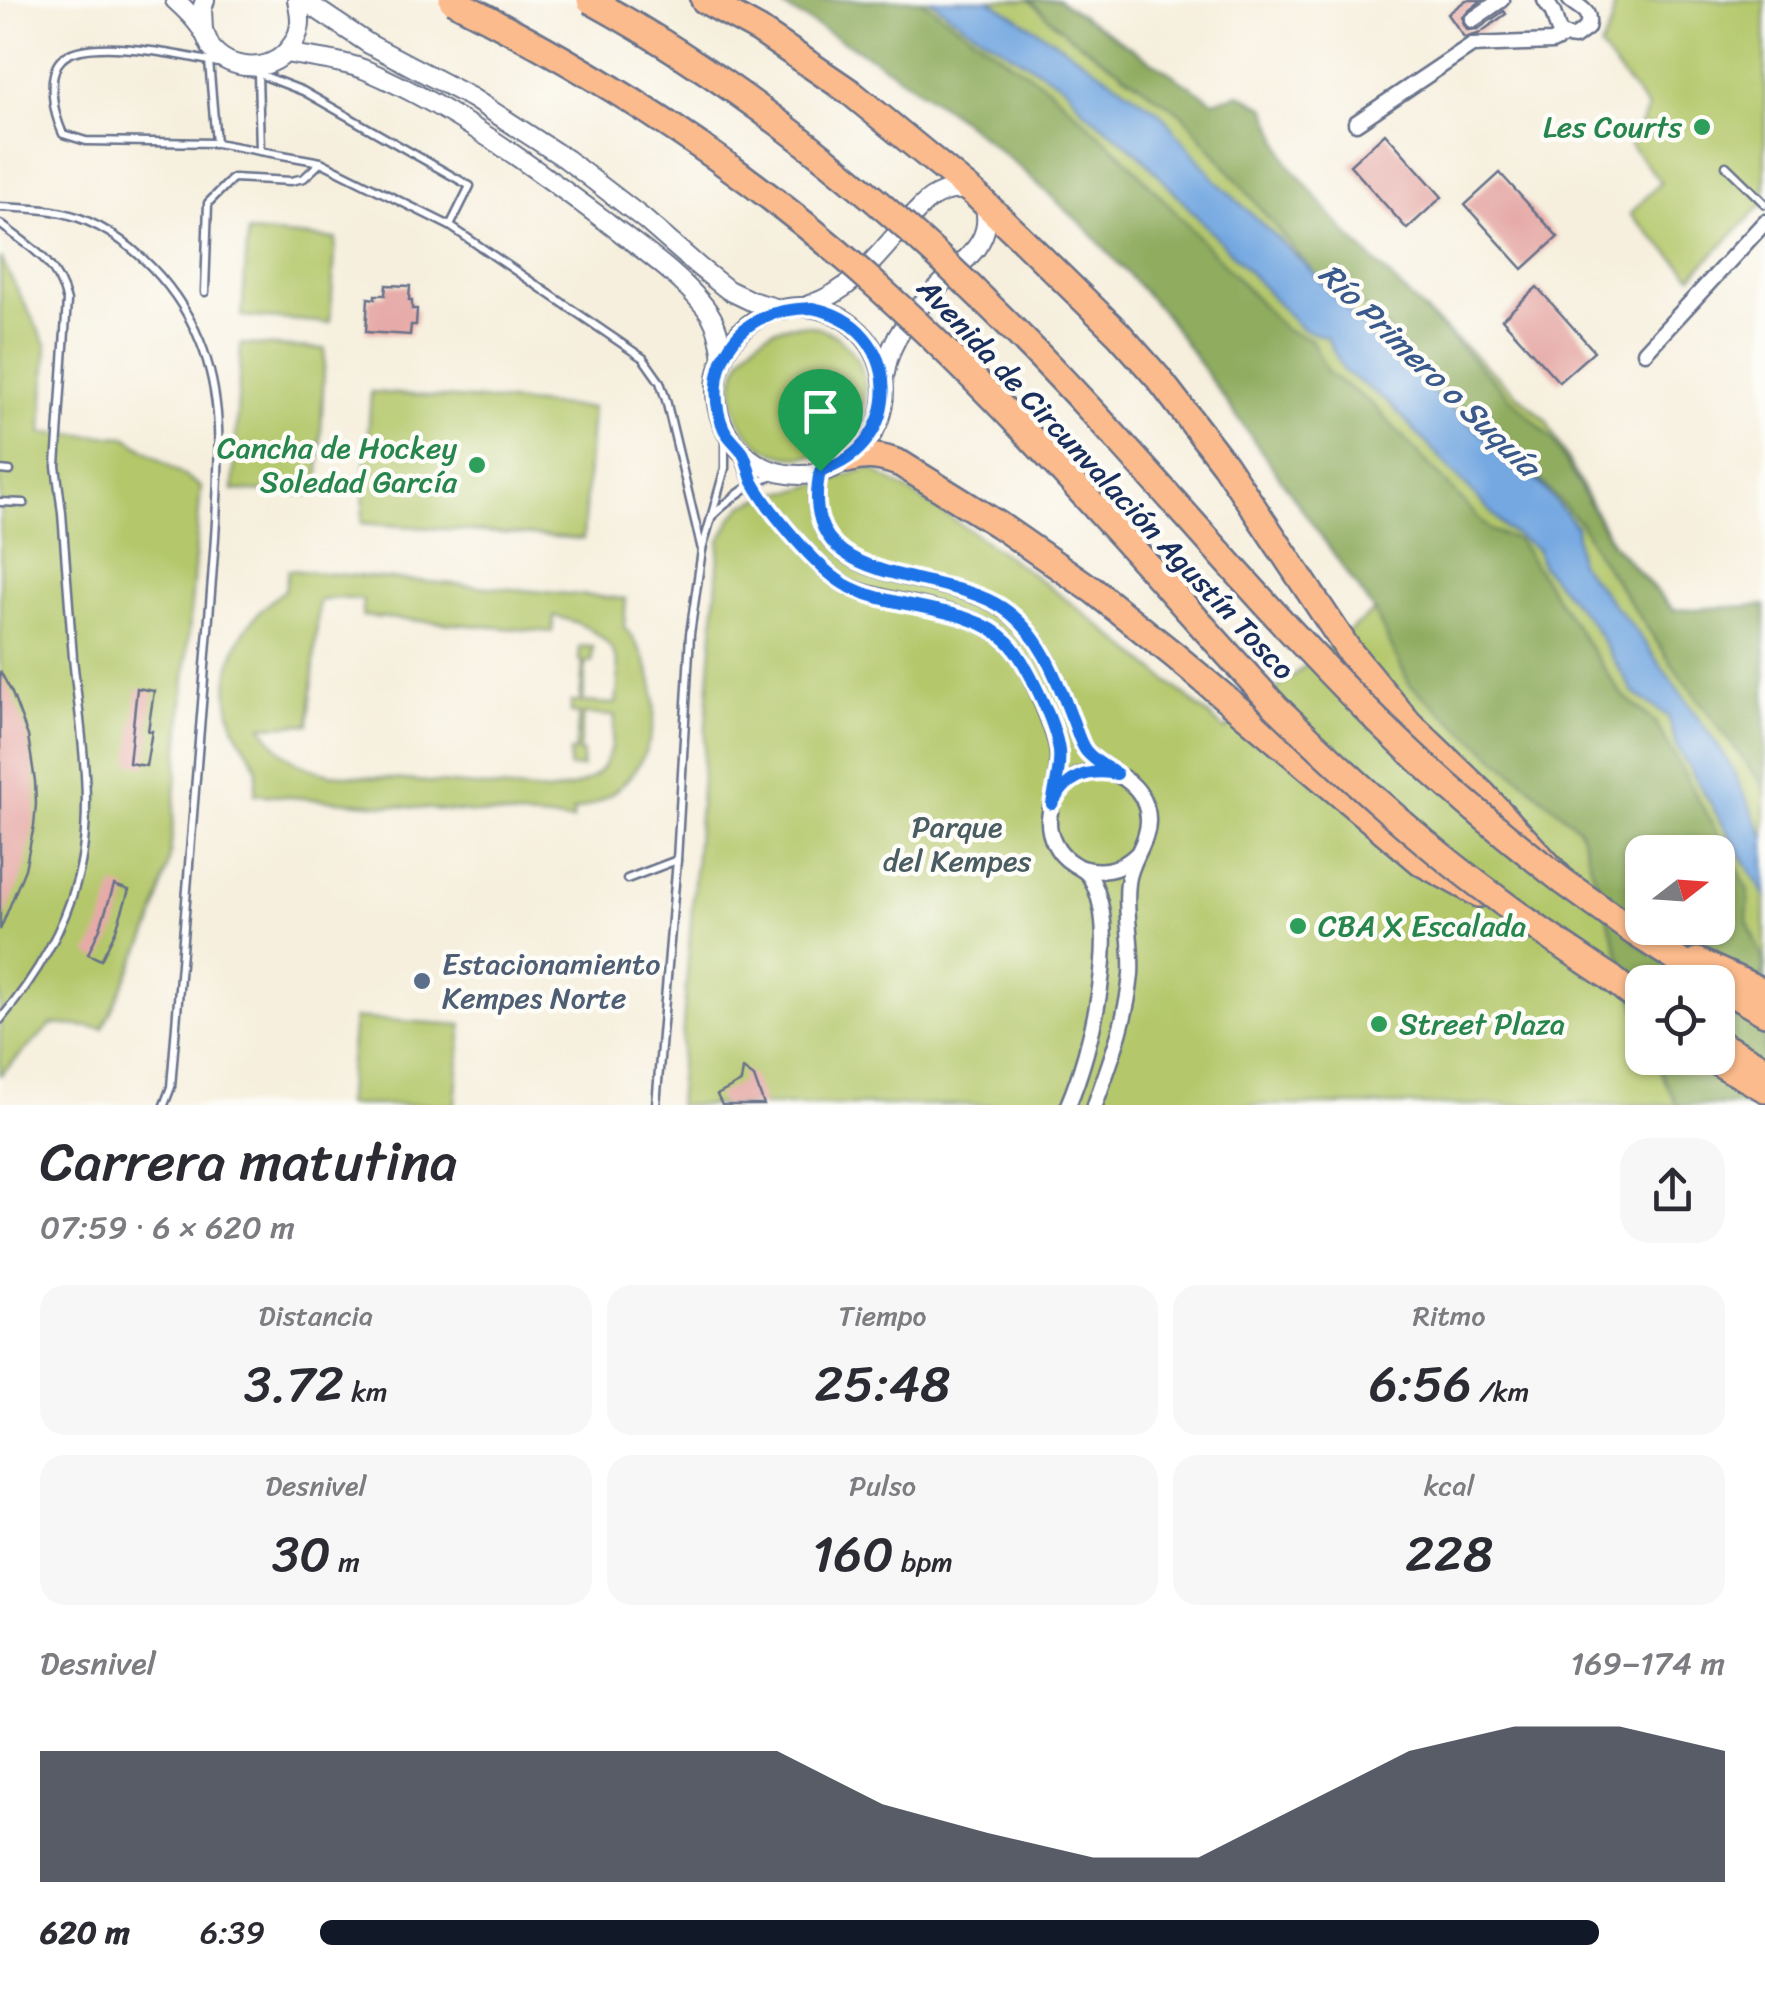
<!DOCTYPE html>
<html lang="es">
<meta charset="utf-8">
<style>
body{margin:0;font-family:Sriracha,sans-serif;background:#f7f7f7;color:#2b2b33;height:100vh;display:flex;flex-direction:column;font-size:38px;white-space:nowrap}
*{box-sizing:border-box;margin:0}
p{font-size:32px;color:#7c7c81}
.icon{flex:none;width:55px;height:55px;fill:none;stroke:currentColor;stroke-width:2;stroke-linecap:round;stroke-linejoin:round}
.map{position:relative;height:1105px;overflow:hidden}
.panel{display:flex;flex-direction:column;background:#fff;flex:1}
.panel>*{flex:none}
.needle{width:65px;rotate:73deg}
.tools{position:absolute;left:1625px;top:835px;display:grid;gap:20px}
.tools a{display:grid;place-items:center;width:110px;height:110px;border-radius:20px;background:#fff;box-shadow:0 2px 8px #0004;font-size:50px}
.pin{position:absolute;display:grid;place-items:center;width:85px;height:85px;color:#fff;margin:-102px -42px;border-radius:50% 50% 50% 0;rotate:-45deg;box-shadow:0 0 10px #0007}
.pin .icon{rotate:45deg}
.round{display:grid;place-items:center;flex:none;width:105px;height:105px;border-radius:30px;background:#f7f7f7}
.headline{display:flex;align-items:center;justify-content:space-between;height:170px;padding:0 40px}
h1{font-size:55px;font-weight:600;line-height:75px}
.stats{display:grid;grid-template-columns:repeat(3,1fr);gap:15px;height:170px;padding:10px 40px}
.stats div{display:grid;align-content:center;border-radius:25px;background:#f7f7f7;text-align:center}
.stats b{font-size:50px;font-weight:600}
.stats small{font-size:28px;font-weight:400}
.stats p{font-size:28px}
.chart{height:280px;padding:20px 40px}
.chart p{display:flex;justify-content:space-between}
.chart svg{width:100%;height:180px;margin-top:10px;fill:#111827;opacity:.7}
ul{padding:0 40px;list-style:none;font-size:32px}
li{display:grid;grid-template-columns:160px 120px 1fr;align-items:center;height:75px}
li i{height:25px;border-radius:12px;background:#111827}
.map>svg:first-child{display:block}
</style>
<div class="map">
<svg width="1765" height="1105" viewBox="0 0 1765 1105">
<rect width="100%" height="100%" fill="#fdfcf7"/>
<filter id="ink" filterUnits="userSpaceOnUse"><feTurbulence type="fractalNoise" baseFrequency=".01" numOctaves="2"/><feDisplacementMap in="SourceGraphic" scale="20" xChannelSelector="R" yChannelSelector="G"/><feConvolveMatrix kernelMatrix="1 2 1 2 8 2 1 2 1" color-interpolation-filters="sRGB"/></filter>
<filter id="wash" filterUnits="userSpaceOnUse"><feTurbulence type="fractalNoise" baseFrequency=".0048" numOctaves="4" result="noise"/><feDisplacementMap in="SourceGraphic" scale="40" xChannelSelector="R" yChannelSelector="G"/><feGaussianBlur stdDeviation="2.25" result="paint"/><feColorMatrix in="noise" values="0 0 0 0 0 0 0 0 0 0 0 0 0 0 0 0 0 1.4 0 .05"/><feComposite in="paint" operator="in"/></filter>
<g filter="url(#wash)">
<rect width="100%" height="100%" fill="#f6efdd"/>
<!-- green -->
<g fill="#b4c76a" stroke="#687b64" stroke-width="2.5" fill-rule="evenodd">
<path d="M772 0H930L966 26 1065 86 1084 110 1139 154 1301 328 1327 337 1344 371 1388 402 1506 528 1537 549 1542 566 1592 623 1634 693 1668 716 1677 747 1765 895V1105H677L720 540 732 518 744 505 777 492 794 491 870 468C998 542 1114 633 1225 730L1374 611 1166 316 1085 227 1024 171 960 118 874 59ZM1642 852H1718V928H1642ZM1642 982H1718V1058H1642Z"/>
<path d="M989 0H1055L1133 49 1546 420 1613 544 1674 610 1765 671V838L1727 759 1639 635 1578 562 1576 526 1541 485 1383 349 1313 272 1218 183 1159 112 1056 42Z"/>
<path d="M1615 0H1765V202L1692 276 1630 214 1661 182 1630 145 1648 109 1600 48 1611 26Z"/>
<path d="M248 232 336 239 330 323 242 316Z"/>
<path d="M0 257 47 346 42 433 126 437 201 487 170 857 152 925 103 1028 52 1024 0 1075Z"/>
<circle cx="799" cy="391" r="66"/>
<path d="M241 344 325 349 318 495 233 490Z"/>
<path d="M371 392 592 408 583 539 362 523Z"/>
<path d="M288 570 626 599 624 627C670 679 665 762 602 800 593 805 583 808 573 812V821L255 794C255 787 257 777 257 770 255 757 240 742 235 728 214 673 239 622 285 590ZM338 598 363 600 362 616 552 632 554 616C582 622 617 638 618 671 619 682 617 694 616 704L583 702 586 662H592L593 647 580 646 579 660 583 662 580 702H571V713L579 714 575 752H570L569 767 582 768 583 753 579 752 583 714 615 716C611 767 602 784 548 792L331 774C300 769 278 754 262 726L309 724 319 601Z"/>
<path d="M354 1018 462 1025 455 1105H346Z"/>
</g>
<!-- forest -->
<g fill="#8fac5e" stroke="#556e5e" stroke-width="2.5" fill-rule="evenodd">
<path d="M772 0H920L1049 88 1123 156 1285 330 1311 339 1328 373 1372 404 1490 530 1518 540 1621 694 1655 722 1749 890 1747 921 1763 960 1765 1105H1677L1654 1058H1718V982H1642V1026L1579 828 1410 685 1374 611 1166 316 1085 227 1024 171 960 118 874 59ZM1642 852H1718V928H1642Z"/>
<path d="M1029 0H1058L1213 101 1240 94 1266 108 1288 163 1346 233 1553 440 1612 544 1673 610 1765 605V788L1674 667 1597 554 1581 524 1518 457 1414 363 1381 319 1313 272 1183 115 1068 35Z"/>
</g>
<!-- water -->
<path fill="#75a8e1" stroke="#486ca0" stroke-width="2.5" d="M930 0H989L1056 42 1159 112 1218 183 1313 272 1383 349 1541 485 1576 526 1578 562 1639 635 1727 759 1765 838V895L1677 747 1668 716 1634 693 1592 623 1542 566 1537 549 1506 528 1388 402 1344 371 1327 338 1301 328 1139 154 1084 110 1065 86 966 26Z"/>
<g id="blocks">
<!-- building -->
<g fill="#e6aaa7">
<path d="M1466 0H1482L1462 16 1463 25 1468 30 1478 29 1504 11 1506 14 1478 34 1464 37 1448 14Z"/>
<path d="M1385 133 1442 197 1407 229 1350 165Z"/>
<path d="M1500 173 1558 237 1523 269 1465 205Z"/>
<path d="M386 285 410 286 409 300H412V309H417L416 325H411L410 335 366 332 368 298 375 299V295H385Z"/>
<path d="M1537 287 1594 351 1559 382 1502 319Z"/>
<path d="M0 671 12 693 28 736 35 781 36 804 34 826 25 869 0 930Z"/>
<path d="M137 688 154 691 148 731H152L146 766 129 763Z"/>
<path d="M114 885 129 890 116 930 101 960 88 954 100 928Z"/>
<path d="M743 1069 754 1077 764 1105H722L717 1095 741 1082Z"/>
</g>
</g>
</g>
<g filter="url(#ink)">
<use href="#blocks" fill-opacity="0" stroke="#68728a" stroke-width="2.5"/>
<g fill="none" stroke-linecap="round" stroke-linejoin="round">
<!-- service casing -->
<g stroke="#68728a" stroke-width="11">
<g id="service">
<path d="M209 61 216 143"/>
<path d="M218 63C186 56 86 35 62 59 52 68 52 84 53 96 54 111 57 121 63 134L86 141 216 143 321 162 450 226"/>
<path d="M254 72 303 91 470 186 450 226 643 358 660 382 666 400 702 550"/>
<path d="M258 73 260 151"/>
<path d="M1726 166 1765 204"/>
<path d="M0 207C17 208 36 208 53 211 119 222 176 282 200 341 224 399 219 460 216 521 213 574 208 626 204 679 193 815 182 951 171 1087L164 1105"/>
<path d="M0 224C32 248 56 260 67 301L56 466 62 513C66 561 69 610 73 658 80 726 96 814 77 880 63 932 35 978 0 1020"/>
<path d="M205 292 208 203 233 178 291 181 304 178 320 163"/>
<path d="M0 470 10 471"/>
<path d="M0 502 24 503"/>
<path d="M711 517C737 493 751 481 785 473"/>
<path d="M627 879 677 860"/>
<path d="M656 1105 677 860 690 634 702 550 725 468V431"/>
</g>
</g>
<!-- minor casing -->
<g stroke="#68728a" stroke-width="19">
<g id="minor">
<path d="M1545 0C1547 4 1551 8 1553 13 1559 27 1554 36 1575 37L1587 28C1592 10 1580 9 1570 0"/>
<path d="M1472 20 1501 0"/>
<path d="M1356 123 1472 45 1552 42 1564 36"/>
<path d="M1645 352 1765 222"/>
<path d="M743 453C746 463 749 473 753 482 767 509 819 570 846 585 859 592 875 595 890 599 924 607 979 615 1005 639 1021 654 1032 678 1040 698 1057 741 1063 749 1054 795"/>
<path d="M819 471C796 590 931 567 997 605 1036 627 1054 671 1069 711 1074 724 1078 742 1088 753 1094 760 1104 766 1112 771"/>
<path d="M1081 868C1102 874 1121 870 1137 854"/>
<path d="M1068 1105C1091 1051 1122 930 1090 877 1085 869 1079 868 1072 863 1057 854 1048 836 1049 818 1051 795 1069 775 1092 772 1121 767 1147 791 1148 819 1149 842 1130 860 1128 883 1124 911 1133 944 1131 974 1127 1020 1110 1062 1095 1105"/>
</g>
</g>
<!-- tertiary casing -->
<g stroke="#68728a" stroke-width="22">
<g id="tertiary">
<path d="M175 0C184 8 194 18 201 28 206 34 208 43 212 49 231 71 269 73 288 50 302 34 302 20 297 0"/>
<path d="M303 0 369 44 472 98 566 159 644 219 699 267 728 290 751 301 783 310"/>
<path d="M203 30 202 9 205 0"/>
<path d="M286 53C311 58 345 61 368 71 454 108 532 166 607 222 640 248 679 274 705 307 717 322 720 339 723 357"/>
<path d="M809 305C860 289 886 242 922 206 945 182 990 182 986 224 984 245 966 259 952 273 924 302 890 332 885 373"/>
<circle cx="800" cy="391" r="84"/>
</g>
</g>
<!-- motorway casing -->
<g stroke="#68728a" stroke-width="30">
<g id="motorway">
<path d="M704 0 759 30 850 92 977 196 1019 236 1119 334 1159 379 1225 465 1349 651 1409 723 1482 793 1564 882 1635 933 1712 982"/>
<path d="M847 460C867 454 881 456 901 464L999 525 1094 591 1174 655 1422 863 1479 894"/>
<path d="M1697 961 1765 992"/>
<path d="M1611 978 1642 1003"/>
<path d="M1718 986 1765 1013"/>
<path d="M1718 1043 1765 1069"/>
<path d="M1710 1058 1765 1089"/>
</g>
</g>
<!-- service -->
<use href="#service" stroke="#fff" stroke-width="6"/>
<!-- minor -->
<use href="#minor" stroke="#fff" stroke-width="14"/>
<!-- tertiary -->
<use href="#tertiary" stroke="#fff" stroke-width="18"/>
<!-- motorway -->
<use href="#motorway" stroke="#fbbb8c" stroke-width="25"/>
<!-- motorway-bridge casing -->
<g stroke="#68728a" stroke-width="30" stroke-linecap="butt">
<g id="motorway-bridge">
<path d="M452 0C607 77 751 172 879 288 1022 417 1146 566 1276 707 1344 772 1415 838 1491 894 1530 924 1570 951 1611 978"/>
<path d="M590 0C743 84 880 196 1003 319 1136 450 1252 599 1386 729 1443 784 1502 834 1564 882"/>
</g>
</g>
<!-- motorway-bridge -->
<use href="#motorway-bridge" stroke="#fbbb8c" stroke-width="25"/>
</g>
</g>
<g fill="none" stroke-linecap="round" stroke-linejoin="round" filter="url(#ink)">
<!-- route casing -->
<g stroke="#fff" stroke-width="20">
<path id="route" d="M812 308C904 325 908 446 820 471 794 592 939 565 1003 608 1040 633 1056 677 1071 716 1076 727 1079 742 1086 751 1094 761 1107 768 1117 774 1087 768 1067 777 1052 804 1055 786 1061 768 1059 751 1056 725 1026 660 1008 642 969 603 890 611 844 584 817 568 768 510 753 482 749 473 748 462 743 453 738 445 729 439 724 429 713 405 714 372 728 349 747 317 777 309 812 308Z"/>
</g>
<!-- route -->
<use href="#route" stroke="#1a73e8" stroke-width="12"/>
</g>
<!-- markers -->
<g fill="#2e9e5b" stroke="#fdfcf7" stroke-width="4">
<circle cx="1702" cy="127" r="10"/>
<circle cx="477" cy="465" r="10"/>
<circle cx="1298" cy="926" r="10"/>
<circle cx="1379" cy="1024" r="10"/>
</g>
<circle fill="#5c6f8a" stroke="#fdfcf7" stroke-width="4" cx="422" cy="981" r="10"/>
<g text-anchor="middle" dominant-baseline="central" stroke-width="9" stroke-linejoin="round" paint-order="stroke">
<!-- leisure labels -->
<g font-size="30" fill="#27864d" stroke="#fdfcf7" text-anchor="end">
<text x="1682" y="127">Les Courts</text>
<text x="457" y="448">Cancha de Hockey<tspan x="457" dy="34">Soledad García</tspan></text>
<text x="1318" y="926" text-anchor="start">CBA X Escalada</text>
<text x="1399" y="1024" text-anchor="start">Street Plaza</text>
</g>
<!-- street labels -->
<g font-size="30" fill="#1b2f5e" stroke="#fdfcf7">
<text transform="translate(1106 479) rotate(47)">Avenida de Circunvalación Agustín Tosco</text>
</g>
<!-- park labels -->
<g font-size="30" fill="#495d62" stroke="#fdfcf7">
<text x="957" y="827">Parque<tspan x="957" dy="34">del Kempes</tspan></text>
</g>
<!-- service labels -->
<g font-size="30" fill="#4e5e75" stroke="#fdfcf7" text-anchor="start">
<text x="442" y="964">Estacionamiento<tspan x="442" dy="34">Kempes Norte</tspan></text>
</g>
<!-- water labels -->
<g font-size="32" font-style="italic" fill="#3a598c" stroke="#fdfcf7">
<text transform="translate(1429 370) rotate(44)">Río Primero o Suquía</text>
</g>
</g>
</svg>
<div class="tools">
<a><svg class="needle" viewBox="-14 -14 28 28"><path d="M0-13l5 13h-10z" fill="#e53935"/><path d="M0 13l5-13h-10z" fill="#7c7c81"/></svg></a>
<a><svg class="icon" aria-label="locate" viewBox="0 0 24 24"><circle cx="12" cy="12" r="6"/><path d="M12 2v4M12 18v4M2 12h4M18 12h4"/></svg></a>
</div>
<div class="pin" style="left:820px;top:471px;background:#1e9e55"><svg class="icon" aria-label="arrive" viewBox="0 0 24 24"><path d="M6 21V4h12l-3 4 3 4H6"/></svg></div>
</div>
<section class="panel">
<div class="headline"><div><h1>Carrera matutina</h1><p>07:59 · 6 × 620 m</p></div><a class="round"><svg class="icon" aria-label="share" viewBox="0 0 24 24"><path d="M12 15V3M7 8l5-5 5 5M5 13v7h14v-7"/></svg></a></div>
<div class="stats">
<div><p>Distancia</p><b>3.72<small> km</small></b></div>
<div><p>Tiempo</p><b>25:48</b></div>
<div><p>Ritmo</p><b>6:56<small> /km</small></b></div>
</div>
<div class="stats">
<div><p>Desnivel</p><b>30<small> m</small></b></div>
<div><p>Pulso</p><b>160<small> bpm</small></b></div>
<div><p>kcal</p><b>228</b></div>
</div>
<div class="chart"><p><span>Desnivel</span>169–174 m</p>
<svg viewBox="0 0 160 44" preserveAspectRatio="none"><path d="M0 44V12L10 12L20 12L30 12L40 12L50 12L60 12L70 12L80 25L90 32L100 38L110 38L120 25L130 12L140 6L150 6L160 12V44z"/></svg>
</div>
<ul>
<li><b>620 m</b>6:39<i style="width:91%"></i></li>
</ul>
</section>
